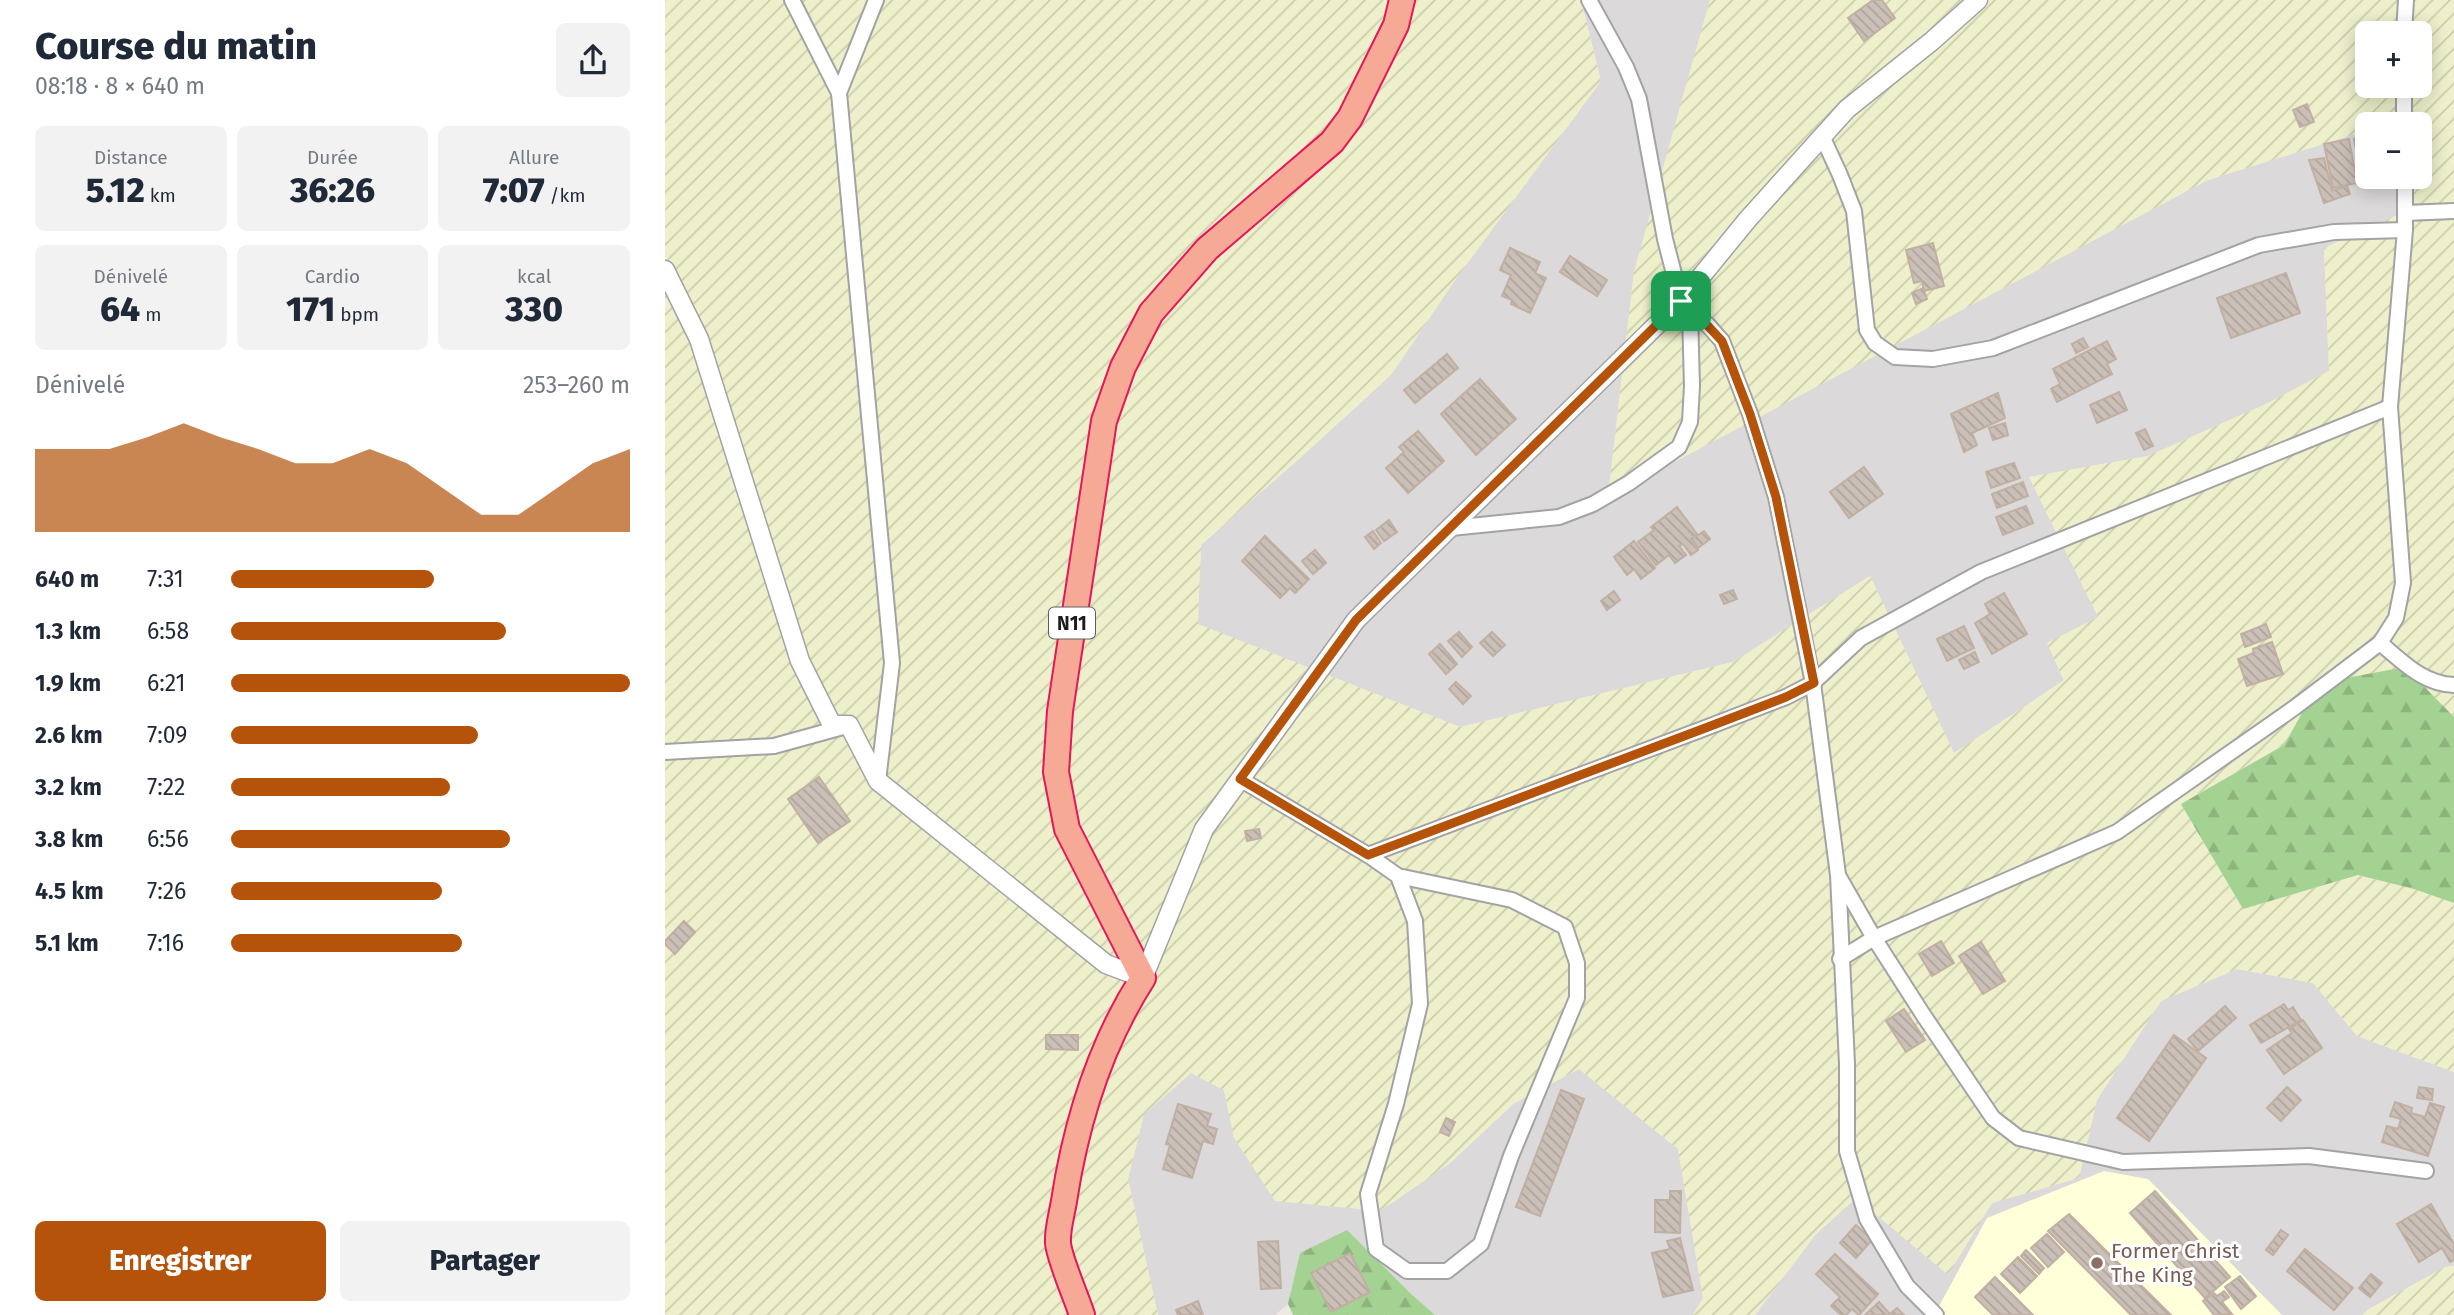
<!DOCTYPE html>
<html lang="fr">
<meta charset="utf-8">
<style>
body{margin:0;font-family:"Fira Sans",sans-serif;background:#f2f2f3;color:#1f2937;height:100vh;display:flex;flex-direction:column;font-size:26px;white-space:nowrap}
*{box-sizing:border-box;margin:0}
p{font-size:23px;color:#747a83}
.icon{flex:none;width:38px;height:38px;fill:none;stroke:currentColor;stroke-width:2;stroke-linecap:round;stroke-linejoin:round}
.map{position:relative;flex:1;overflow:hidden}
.sheet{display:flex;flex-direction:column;background:#fff;width:665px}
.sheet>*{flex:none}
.tools{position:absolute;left:1690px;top:21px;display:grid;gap:14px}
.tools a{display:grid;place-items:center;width:77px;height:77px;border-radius:10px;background:#fff;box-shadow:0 4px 18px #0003;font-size:35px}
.pin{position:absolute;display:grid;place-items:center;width:60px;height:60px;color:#fff;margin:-30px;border-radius:14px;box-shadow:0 4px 10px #0006}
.round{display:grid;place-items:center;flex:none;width:74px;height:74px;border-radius:10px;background:#f2f2f3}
.headline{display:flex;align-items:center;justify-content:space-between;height:119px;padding:0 35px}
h1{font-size:38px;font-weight:800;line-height:52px}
.stats{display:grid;grid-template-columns:repeat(3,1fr);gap:10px;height:119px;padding:7px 35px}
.stats div{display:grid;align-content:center;border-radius:10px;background:#f2f2f3;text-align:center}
.stats b{font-size:35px;font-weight:800}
.stats small{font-size:19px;font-weight:400}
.stats p{font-size:19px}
.chart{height:196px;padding:14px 35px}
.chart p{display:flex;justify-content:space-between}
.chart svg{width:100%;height:126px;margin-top:7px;fill:#b45309;opacity:.7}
.button{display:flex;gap:14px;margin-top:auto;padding:14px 35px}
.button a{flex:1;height:80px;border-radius:10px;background:#b45309;color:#fff;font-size:28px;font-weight:800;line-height:80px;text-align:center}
.button a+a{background:#f2f2f3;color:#1f2937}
ul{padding:0 35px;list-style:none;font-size:23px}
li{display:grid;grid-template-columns:112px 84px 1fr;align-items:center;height:52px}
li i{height:18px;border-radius:9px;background:#b45309}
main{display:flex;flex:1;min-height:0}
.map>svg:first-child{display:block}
</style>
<main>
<section class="sheet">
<div class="headline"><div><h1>Course du matin</h1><p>08:18 · 8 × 640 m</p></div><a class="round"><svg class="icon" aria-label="share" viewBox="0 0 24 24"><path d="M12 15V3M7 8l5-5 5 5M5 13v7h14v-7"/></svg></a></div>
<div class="stats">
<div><p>Distance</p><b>5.12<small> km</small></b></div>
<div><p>Durée</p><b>36:26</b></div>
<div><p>Allure</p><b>7:07<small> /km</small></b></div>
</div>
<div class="stats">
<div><p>Dénivelé</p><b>64<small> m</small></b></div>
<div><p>Cardio</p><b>171<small> bpm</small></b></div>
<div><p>kcal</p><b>330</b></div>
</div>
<div class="chart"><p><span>Dénivelé</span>253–260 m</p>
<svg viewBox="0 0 160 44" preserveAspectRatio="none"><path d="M0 44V15L10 15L20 15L30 11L40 6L50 11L60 15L70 20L80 20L90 15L100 20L110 29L120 38L130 38L140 29L150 20L160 15V44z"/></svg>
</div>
<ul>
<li><b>640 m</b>7:31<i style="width:51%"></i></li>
<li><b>1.3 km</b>6:58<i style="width:69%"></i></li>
<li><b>1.9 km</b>6:21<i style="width:100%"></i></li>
<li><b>2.6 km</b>7:09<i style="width:62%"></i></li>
<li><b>3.2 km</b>7:22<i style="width:55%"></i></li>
<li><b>3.8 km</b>6:56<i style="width:70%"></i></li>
<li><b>4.5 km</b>7:26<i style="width:53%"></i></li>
<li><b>5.1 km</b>7:16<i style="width:58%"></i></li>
</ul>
<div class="button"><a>Enregistrer</a><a>Partager</a></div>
</section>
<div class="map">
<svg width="1789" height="1315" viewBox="0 0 1789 1315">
<defs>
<pattern id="farmland-furrows" width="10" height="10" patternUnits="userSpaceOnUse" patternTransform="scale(1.75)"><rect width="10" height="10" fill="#edf0ca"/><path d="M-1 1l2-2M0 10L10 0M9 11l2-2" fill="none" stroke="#cbcdad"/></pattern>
<pattern id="forest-firs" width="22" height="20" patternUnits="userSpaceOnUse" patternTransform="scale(1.75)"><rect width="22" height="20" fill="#a4d292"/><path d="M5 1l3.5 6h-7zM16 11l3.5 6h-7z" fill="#8db47d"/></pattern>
<pattern id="building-back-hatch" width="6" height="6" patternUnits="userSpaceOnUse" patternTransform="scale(1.75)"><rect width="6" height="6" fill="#cbc0b7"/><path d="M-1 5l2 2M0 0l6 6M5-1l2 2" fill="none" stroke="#aea49d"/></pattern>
</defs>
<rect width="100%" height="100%" fill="#efeae1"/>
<!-- residential -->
<g fill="#dbd9d9">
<path d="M916 0H1045L969 272 943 496 1543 180 1703 130V177H1740L1749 208 1659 248 1664 371 1601 404 1483 456 1364 477 1433 617 1399 680 1289 753 1205 576 1068 662 795 727 532 624 536 545 635 458 726 375 788 283 936 81Z"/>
<path d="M1572 969 1648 983 1692 1036 1789 1072V1266L1780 1267 1704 1309 1697 1315H1090L1151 1234 1191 1198 1283 1274 1327 1203 1414 1178 1432 1100 1496 1001Z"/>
<path d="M914 1069 1013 1149 1038 1298 1028 1315H770L745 1293 635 1253 623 1304 610 1315H493L463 1179 479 1114 526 1073 559 1090 569 1138 784 1164 848 1104Z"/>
</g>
<!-- education -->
<path fill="#ffffda" d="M1439 1171 1483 1179 1617 1315H1279L1273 1308 1322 1218Z"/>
<!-- farmland -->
<g fill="url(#farmland-furrows)" fill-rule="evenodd">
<path d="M0 0H916L936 81 788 283 726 375 635 458 536 545 533 624 795 727 1068 662 1205 576 1289 753 1399 681 1382 643 1433 617 1364 477 1483 456 1601 404 1664 371 1659 248 1748 208 1740 177H1755V124H1727L1726 122 1703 124V130L1543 180 943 497 969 272 1045 0H1789V717L1740 667 1654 683 1619 745 1516 804 1578 909 1693 875 1749 889 1789 903V1072L1692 1036 1648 983 1572 969 1496 1001 1432 1100 1414 1178 1327 1203 1283 1275 1191 1198 1151 1234 1090 1315H1028L1038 1298 1013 1149 914 1069 848 1104 784 1164 715 1211 610 1201 569 1138 559 1090 526 1073 479 1114 463 1179 493 1315H0ZM1703 33H1755V86H1703Z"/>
<path d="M1789 1266V1315H1697L1704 1309 1780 1267Z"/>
</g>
<!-- forest -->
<g fill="url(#forest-firs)">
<path d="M1740 667 1789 717V903L1749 889 1693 875 1578 909 1516 804 1619 745 1654 683Z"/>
<path d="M682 1230 745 1293 770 1315H628L623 1304 635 1253Z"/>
</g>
<!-- building -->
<g fill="url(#building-back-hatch)" stroke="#c1b0a2" stroke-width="2">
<path d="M1208 0H1217L1230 18 1199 41 1183 18Z"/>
<path d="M1642 104 1649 122 1635 127 1628 110Z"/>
<path d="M1703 136V177L1733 178 1698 186 1689 139Z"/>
<path d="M1684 139 1692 183 1668 188 1659 144Z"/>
<path d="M1659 158 1667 191 1682 186 1685 194 1659 203 1644 160Z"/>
<path d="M1268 243 1279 286 1259 291 1257 281 1249 283 1241 250Z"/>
<path d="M845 248 875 262 870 273 881 278 865 313 846 304 847 300 837 296 846 275 835 270Z"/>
<path d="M905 256 942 280 932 296 895 272Z"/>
<path d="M1621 273 1635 313 1566 338 1552 298Z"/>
<path d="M1258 288 1262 299 1251 304 1247 293Z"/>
<path d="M1418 338 1423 347 1411 353 1407 344Z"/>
<path d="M1442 341 1451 359 1442 364 1447 374 1392 402 1386 389 1395 384 1388 369Z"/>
<path d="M782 354 793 368 750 403 739 390Z"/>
<path d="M815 379 851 419 811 455 776 414Z"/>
<path d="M1454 392 1462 410 1432 423 1425 405Z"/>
<path d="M1333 393 1340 418 1307 433 1312 445 1299 452 1286 414Z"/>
<path d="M1340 423 1343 435 1328 440 1324 428Z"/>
<path d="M1480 429 1488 446 1479 450 1471 433Z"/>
<path d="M753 431 779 461 743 493 721 468 739 452 734 447Z"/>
<path d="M1349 463 1355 478 1326 488 1321 472Z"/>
<path d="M1199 467 1218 494 1184 518 1165 492Z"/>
<path d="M1358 482 1363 496 1332 508 1327 494Z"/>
<path d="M1361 506 1368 523 1338 535 1331 517Z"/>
<path d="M1012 507 1032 534 1025 540 1033 550 1026 555 1018 544 1014 546 1021 555 1010 563 1004 555 991 565 973 542 989 530 986 527Z"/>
<path d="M724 520 732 532 719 541 711 530Z"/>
<path d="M708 531 716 543 709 549 700 537Z"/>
<path d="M1039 531 1045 539 1033 548 1027 539Z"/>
<path d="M600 536 644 579 630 593 625 588 615 598 577 561Z"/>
<path d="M969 541 990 568 976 579 969 569 962 575 949 557Z"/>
<path d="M650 550 661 563 648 574 637 561Z"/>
<path d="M1068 590 1072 599 1059 604 1055 595Z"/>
<path d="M949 591 955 600 942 610 936 601Z"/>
<path d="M1339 593 1362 634 1327 654 1310 623 1325 614 1320 604Z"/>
<path d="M1601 624 1606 637 1580 647 1576 634Z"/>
<path d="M1299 626 1309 648 1282 661 1272 639Z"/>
<path d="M794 632 807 647 797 657 783 641Z"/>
<path d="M827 632 840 645 828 656 815 643Z"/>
<path d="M1607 642 1618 674 1582 686 1573 659 1589 653 1588 649Z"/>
<path d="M775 644 792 664 781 674 764 654Z"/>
<path d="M1310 652 1314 662 1299 669 1294 660Z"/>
<path d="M791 682 806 696 798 704 784 689Z"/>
<path d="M154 777 185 821 153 843 123 799Z"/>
<path d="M594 829 596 838 582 841 580 831Z"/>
<path d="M19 921 30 932 10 954 0 944V941Z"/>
<path d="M1276 941 1289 963 1267 976 1254 954Z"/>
<path d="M1316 942 1340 981 1318 994 1294 956Z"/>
<path d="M1619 1004 1623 1010 1628 1007 1636 1020 1596 1043 1585 1025Z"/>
<path d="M1560 1006 1571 1018 1533 1051 1523 1039Z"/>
<path d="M1239 1009 1260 1040 1241 1052 1221 1021Z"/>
<path d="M1638 1020 1657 1048 1619 1074 1602 1050 1627 1033 1624 1029Z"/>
<path d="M381 1035H413V1050L381 1049Z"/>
<path d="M1509 1035 1541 1058 1484 1141 1452 1118Z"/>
<path d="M1622 1087 1636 1100 1616 1121 1602 1108Z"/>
<path d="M1754 1087 1768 1089 1767 1100 1752 1098Z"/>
<path d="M896 1090 919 1099 875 1216 851 1207Z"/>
<path d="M1730 1102 1747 1108 1746 1113 1760 1117 1765 1103 1779 1107 1763 1156 1717 1142 1722 1126 1733 1129 1736 1119 1725 1116Z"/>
<path d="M513 1104 546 1114 542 1126 552 1129 548 1144 538 1141 527 1178 498 1169 505 1145 501 1144Z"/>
<path d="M781 1118 790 1122 784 1136 775 1132Z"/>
<path d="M1005 1191H1016L1015 1233 990 1232V1200H1005Z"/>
<path d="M1490 1191 1565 1277 1540 1298 1465 1213Z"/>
<path d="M1766 1204 1789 1244V1260L1785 1262 1777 1248 1754 1262 1732 1224Z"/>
<path d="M1404 1214 1506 1315H1466L1383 1231Z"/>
<path d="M1191 1225 1207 1240 1191 1258 1175 1243Z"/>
<path d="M1616 1230 1623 1235 1608 1255 1601 1250Z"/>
<path d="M1382 1234 1399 1252 1383 1267 1366 1248Z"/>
<path d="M1015 1238 1028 1290 998 1297 987 1253 1005 1249 1002 1241Z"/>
<path d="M613 1241 616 1288 596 1289 593 1242Z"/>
<path d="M1640 1249 1688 1288 1669 1310 1622 1271Z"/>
<path d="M1361 1250 1379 1268 1374 1274 1356 1256Z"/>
<path d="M685 1253 705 1292 666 1312 646 1273Z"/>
<path d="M1170 1254 1213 1294 1194 1315 1187 1309 1181 1315H1176L1166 1306 1175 1297 1151 1274Z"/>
<path d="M1353 1257 1372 1276 1355 1293 1336 1274Z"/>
<path d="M1706 1274 1717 1283 1705 1297 1694 1288Z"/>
<path d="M1575 1276 1591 1296 1576 1309 1560 1287Z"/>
<path d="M1330 1277 1368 1315H1328L1310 1297Z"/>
<path d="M1559 1291 1564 1297 1557 1302 1567 1314 1549 1315 1538 1301 1549 1293 1552 1296Z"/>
<path d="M533 1301 538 1315H513L511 1310Z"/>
<path d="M1214 1302 1225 1314 1232 1308 1239 1315H1200Z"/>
</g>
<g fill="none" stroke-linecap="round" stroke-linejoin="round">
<!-- minor casing -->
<g stroke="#a3a3a3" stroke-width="18">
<g id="minor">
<path d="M127 0 174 93"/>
<path d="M211 0 174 93 227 663 213 781"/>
<path d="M924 0 961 67 974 99 1000 239 1016 301 1025 314 1043 325 1057 341 1085 414 1111 497 1148 683"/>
<path d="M1739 33 1741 0"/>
<path d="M1739 86V124"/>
<path d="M1157 136 1175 175 1189 211 1202 330 1210 343 1230 357 1268 359 1328 348 1594 245 1669 232 1740 230"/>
<path d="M1740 213 1789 211"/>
<path d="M786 528 894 517 928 504 964 483 1014 447 1025 422 1027 386 1025 314"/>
<path d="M1715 643C1738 662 1758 684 1789 685"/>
<path d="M1148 683 1196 638 1316 572 1725 407"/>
<path d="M0 752 109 746 178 727"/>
<path d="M575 779 703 855 1043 727 1121 697 1148 683 1173 875 1182 1064V1151L1202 1219 1242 1286 1271 1315"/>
<path d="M703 855 733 876 847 900 900 927 912 963V998L846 1156 816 1244 782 1271H742L711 1249 703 1194 731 1104 755 1004 750 921 733 876"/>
<path d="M1174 877 1209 938 1259 1016 1328 1118 1354 1138 1458 1162 1644 1156 1761 1171"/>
<path d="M1175 959 1209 938 1452 832 1629 708 1715 643 1731 618 1738 583 1725 407 1740 230V177"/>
</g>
</g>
<!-- tertiary casing -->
<g stroke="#a3a3a3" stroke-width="21">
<path id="tertiary" d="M0 270 34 339 135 661 167 725H184L213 781 441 964 478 978 539 829 691 620 1016 301 1083 219 1182 109 1267 41 1313 0"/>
</g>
<!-- trunk casing -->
<g stroke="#e5165c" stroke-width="28">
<path id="trunk" d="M417 1315C412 1299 394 1258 393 1243 392 1230 397 1214 399 1201 411 1123 435 1045 478 978L402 829 391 772 395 711 439 421 458 367 486 313 542 249 667 142 685 118 731 25 737 0"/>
</g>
<!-- minor -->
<use href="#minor" stroke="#fff" stroke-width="14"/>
<!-- tertiary -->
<use href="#tertiary" stroke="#fff" stroke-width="18"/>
<!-- trunk -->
<use href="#trunk" stroke="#f6aa96" stroke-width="24"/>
</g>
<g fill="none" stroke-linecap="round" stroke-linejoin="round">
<!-- route casing -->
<g stroke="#fff" stroke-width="14">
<path id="route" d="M1016 301 1025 314 1042 325 1057 341 1085 414 1111 497 1149 683 1121 697 1043 727 703 855 575 779 691 620Z"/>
</g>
<!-- route -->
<use href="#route" stroke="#b45309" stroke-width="9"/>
</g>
<!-- markers -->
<circle fill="#8d6e63" stroke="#fff" stroke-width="2.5" cx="1432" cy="1263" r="7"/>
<g text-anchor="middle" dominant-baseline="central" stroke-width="6" stroke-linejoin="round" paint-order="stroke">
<!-- shield labels -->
<rect fill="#fff" stroke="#606060" stroke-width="2" x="384" y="607.5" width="46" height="31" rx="5"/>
<g font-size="19" font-weight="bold" fill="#1c1c1c">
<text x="407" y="623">N11</text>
</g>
<!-- education labels -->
<g font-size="21" fill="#785e54" stroke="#fff" text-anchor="start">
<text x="1446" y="1251">Former Christ<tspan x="1446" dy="24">The King</tspan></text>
</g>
</g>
</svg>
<div class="tools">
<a>+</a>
<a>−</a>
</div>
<div class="pin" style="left:1016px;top:301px;background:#1e9e55"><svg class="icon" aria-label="arrive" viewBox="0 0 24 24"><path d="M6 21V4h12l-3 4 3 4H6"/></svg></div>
</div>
</main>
